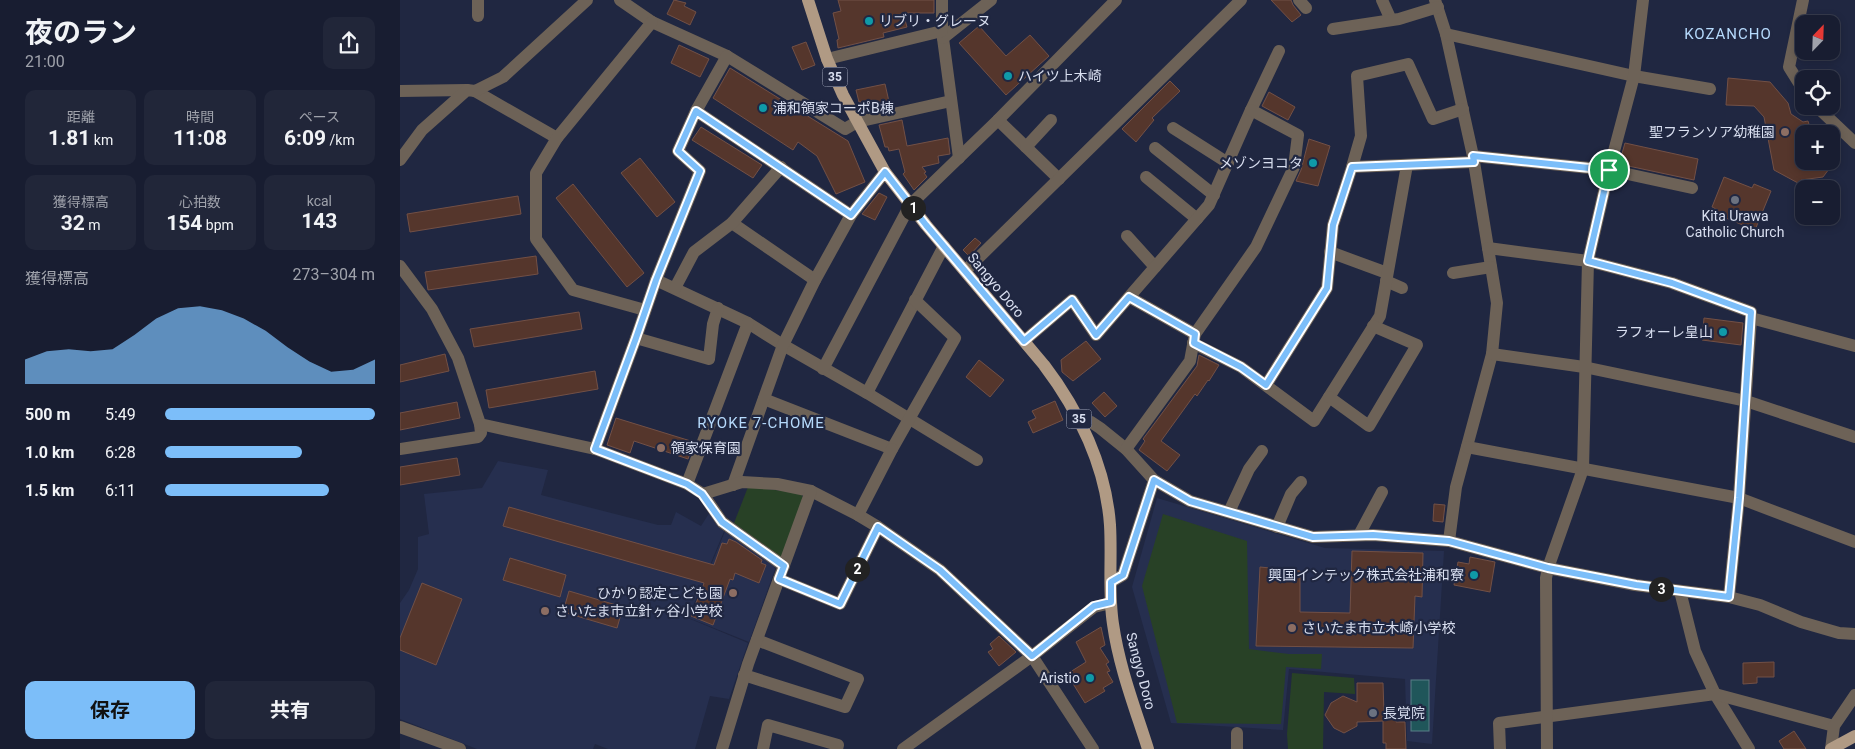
<!DOCTYPE html>
<html lang="ja">
<meta charset="utf-8">
<style>
body{margin:0;font-family:Roboto,"Noto Sans JP",sans-serif;background:#212639;color:#f1f3f6;height:100vh;display:flex;flex-direction:column;font-size:19px;white-space:nowrap}
*{box-sizing:border-box;margin:0}
p{font-size:16px;color:#9fa2ab}
.icon{flex:none;width:28px;height:28px;fill:none;stroke:currentColor;stroke-width:2;stroke-linecap:round;stroke-linejoin:round}
.map{position:relative;flex:1;overflow:hidden}
.sheet{display:flex;flex-direction:column;background:#181d31;width:400px}
.sheet>*{flex:none}
.needle{width:32px;rotate:23deg}
.buttons{position:absolute;left:1395px;top:15px;display:grid;gap:10px}
.buttons a{display:grid;place-items:center;width:45px;height:45px;border-radius:10px;background:#181d31;box-shadow:0 2px 8px #0003,0 0 0 1px #363b4d;font-size:25px}
.pin{position:absolute;display:grid;place-items:center;width:42px;height:42px;color:#fff;margin:-21px;border:2px solid #fff;border-radius:50%;box-shadow:0 1px 5px #0007}
.km{position:absolute;width:25px;height:25px;margin:-12px;border-radius:50%;background:#222;color:#fff;font-size:14px;line-height:25px;text-align:center}
.round{display:grid;place-items:center;flex:none;width:52px;height:52px;border-radius:10px;background:#212639}
.headline{display:flex;align-items:center;justify-content:space-between;height:85px;padding:0 25px}
h1{font-size:28px;font-weight:700;line-height:38px}
.stats{display:grid;grid-template-columns:repeat(3,1fr);gap:8px;height:85px;padding:5px 25px}
.stats div{display:grid;align-content:center;border-radius:10px;background:#212639;text-align:center}
.stats b{font-size:21px;font-weight:700}
.stats small{font-size:14px;font-weight:400}
.stats p{font-size:14px}
.chart{height:140px;padding:10px 25px}
.chart p{display:flex;justify-content:space-between}
.chart svg{width:100%;height:90px;margin-top:5px;fill:#7cbef9;opacity:.7}
.cta{display:flex;gap:10px;margin-top:auto;padding:10px 25px}
.cta a{flex:1;height:58px;border-radius:10px;background:#7cbef9;color:#111;font-size:20px;font-weight:700;line-height:58px;text-align:center}
.cta a+a{background:#212639;color:#f1f3f6}
ul{padding:0 25px;list-style:none;font-size:16px}
li{display:grid;grid-template-columns:80px 60px 1fr;align-items:center;height:38px}
li i{height:12px;border-radius:6px;background:#7cbef9}
main{display:flex;flex:1;min-height:0}
.map>svg:first-child{display:block}
</style>
<main>
<section class="sheet">
<div class="headline"><div><h1>夜のラン</h1><p>21:00</p></div><a class="round"><svg class="icon" aria-label="share" viewBox="0 0 24 24"><path d="M12 15V3M7 8l5-5 5 5M5 13v7h14v-7"/></svg></a></div>
<div class="stats">
<div><p>距離</p><b>1.81<small> km</small></b></div>
<div><p>時間</p><b>11:08</b></div>
<div><p>ペース</p><b>6:09<small> /km</small></b></div>
</div>
<div class="stats">
<div><p>獲得標高</p><b>32<small> m</small></b></div>
<div><p>心拍数</p><b>154<small> bpm</small></b></div>
<div><p>kcal</p><b>143</b></div>
</div>
<div class="chart"><p><span>獲得標高</span>273–304 m</p>
<svg viewBox="0 0 160 44" preserveAspectRatio="none"><path d="M0 44V32L10 28L20 27L30 28L40 27L50 20L60 12L70 7L80 6L90 8L100 12L110 18L120 26L130 33L140 38L150 37L160 32V44z"/></svg>
</div>
<ul>
<li><b>500 m</b>5:49<i style="width:100%"></i></li>
<li><b>1.0 km</b>6:28<i style="width:65%"></i></li>
<li><b>1.5 km</b>6:11<i style="width:78%"></i></li>
</ul>
<div class="cta"><a>保存</a><a>共有</a></div>
</section>
<div class="map">
<svg width="1455" height="749" viewBox="0 0 1455 749">
<rect width="100%" height="100%" fill="#202741"/>
<!-- built -->
<g fill="#262f4f">
<path d="M98 461 148 470 141 495 258 525H271L276 512 301 526 310 512 325 529 288 618 348 643 329 699 310 696 295 749H208L195 744 193 749H77L0 719V603L9 590 18 569V537L29 534 24 494 82 488Z"/>
<path d="M757 498 925 548 1044 551 1032 744 1007 741 1005 679 889 669 883 730 771 723 732 587Z"/>
<path d="M326 529 373 563 375 569 349 642 289 618Z"/>
</g>
<!-- green -->
<g fill="#284126">
<path d="M348 487 401 493 404 500 382 556H379L334 523Z"/>
<path d="M763 514 847 541 849 649 889 654H922L921 669 886 667 881 724 777 723 742 586Z"/>
<path d="M892 673 954 678 955 694 924 692 923 749H888L887 734Z"/>
</g>
<!-- water -->
<rect fill="#20565a" stroke="#587f87" x="1011" y="680" width="18" height="51"/>
<!-- building -->
<g fill="#55362c" stroke="#725046">
<path d="M274 0 286 3 284 6 296 12 290 25 267 14Z"/>
<path d="M438 0H534V13H503L507 27 483 33 484 37 438 48 437 40 439 39 433 13 441 11Z"/>
<path d="M871 0H891L893 5 901 15 892 22Z"/>
<path d="M579 26 606 56 630 35 649 56 606 95 559 43Z"/>
<path d="M406 42 415 65 402 70 392 47Z"/>
<path d="M279 45 309 59 300 77 271 63Z"/>
<path d="M330 68 448 141 465 182 436 194 417 156 398 142 393 150 313 98Z"/>
<path d="M1328 78 1370 82 1388 103 1391 114 1403 122 1408 121 1412 134H1404V161H1435L1423 177 1401 180 1398 183 1374 170 1364 117 1354 106 1326 105Z"/>
<path d="M770 81 780 91 752 118 754 120 736 142 722 129Z"/>
<path d="M485 84 490 106 476 109 474 106 463 109 461 102H459L456 90Z"/>
<path d="M869 92 895 107 888 120 862 106Z"/>
<path d="M502 120 507 146 548 138 550 154 538 156 539 163 522 167 526 172 524 173 527 177 514 190 503 174 505 172 499 149 489 151 488 147H485L479 125Z"/>
<path d="M301 127 362 165 353 178 292 140Z"/>
<path d="M909 139 930 146 918 186 896 181 901 170Z"/>
<path d="M1225 143 1298 159 1294 180 1219 164Z"/>
<path d="M240 158 275 202 257 217 221 173Z"/>
<path d="M1324 177 1352 188 1354 184 1371 191 1355 230 1316 214 1318 210 1312 207Z"/>
<path d="M173 184 244 273 227 287 156 198Z"/>
<path d="M479 193 487 197 475 220 462 214Z"/>
<path d="M118 196 121 214 10 232 7 214Z"/>
<path d="M575 238 581 243 569 256 563 250Z"/>
<path d="M136 256 138 274 28 290 25 272Z"/>
<path d="M179 312 182 329 74 347 70 329Z"/>
<path d="M1304 318 1343 323 1341 345 1302 340Z"/>
<path d="M686 341 701 359 673 381 662 372 661 360Z"/>
<path d="M45 354 49 371 0 382V365Z"/>
<path d="M799 355 819 365 809 381 808 380 797 396 795 394 761 441 780 455 767 471 739 450 745 441 743 439 797 366Z"/>
<path d="M579 360 604 380 590 397 566 377Z"/>
<path d="M195 371 198 389 89 408 86 390Z"/>
<path d="M704 392 717 406 705 417 692 403Z"/>
<path d="M655 401 663 420 633 433 628 422 636 418 632 411Z"/>
<path d="M57 402 60 418 0 430V413Z"/>
<path d="M216 418 294 442 288 459 234 441 230 453 207 445Z"/>
<path d="M57 458 60 475 0 485V467Z"/>
<path d="M1034 504 1045 505 1043 522 1033 521Z"/>
<path d="M109 507 314 565 322 543 327 544 329 539 336 542 362 560 361 563 366 565 359 583 335 573 333 580 330 579 313 625 291 616 304 583 103 526Z"/>
<path d="M952 551 1023 553 1022 597 1015 596 1013 648 856 646 860 567 900 571V612L950 613Z"/>
<path d="M1070 557 1095 562 1090 592 1054 585 1058 562 1069 564Z"/>
<path d="M110 558 166 575 160 597 103 580Z"/>
<path d="M22 583 62 599 36 665 0 650V638Z"/>
<path d="M169 591 223 607 217 628 163 612Z"/>
<path d="M701 627 705 645 700 648 709 662 706 664 710 671 707 672 713 682 703 688 705 691 685 703 667 674 686 662 676 642Z"/>
<path d="M599 636 616 652 599 666 588 652 593 649 590 644Z"/>
<path d="M1374 662V677H1357V683L1343 684V663Z"/>
<path d="M957 683H983L984 713 996 712V722H1005L1006 749H986V743H983V721L957 722V726L944 733 934 728 925 715 931 703 943 696 957 702Z"/>
<path d="M1394 731 1406 749H1384L1379 741Z"/>
</g>
<g fill="none" stroke-linecap="round" stroke-linejoin="round">
<!-- minor -->
<g stroke="#6d6257" stroke-width="12">
<path d="M78 0V16"/>
<path d="M220 0 252 22 327 56 445 129 457 122 551 101"/>
<path d="M542 0V31L559 158"/>
<path d="M899 0 906 8"/>
<path d="M982 0 991 20"/>
<path d="M1035 0 1046 34 1073 156 1097 303 1092 354 1056 487 1049 541"/>
<path d="M1403 0 1389 67 1404 91"/>
<path d="M933 29 999 19 1038 7"/>
<path d="M1046 34 1234 76 1310 89"/>
<path d="M543 38 591 0"/>
<path d="M427 59 542 31"/>
<path d="M0 91 67 90"/>
<path d="M75 91 157 138"/>
<path d="M1416 106 1455 143"/>
<path d="M1063 109 1033 119 1008 64 957 76 961 136 952 167 1074 162"/>
<path d="M296 111 451 215"/>
<path d="M598 120 659 179"/>
<path d="M773 128 828 163"/>
<path d="M626 147 651 120"/>
<path d="M755 148 814 195"/>
<path d="M1073 156 1209 170 1292 188"/>
<path d="M0 160 22 130 67 90 75 91 103 77 187 0"/>
<path d="M746 177 797 219"/>
<path d="M332 223 415 280"/>
<path d="M727 236 755 267"/>
<path d="M1088 248 1188 261 1272 283 1351 312V318L1455 346"/>
<path d="M930 252 987 273"/>
<path d="M0 266 32 309 58 358 80 424 81 433 78 437 0 449"/>
<path d="M565 271 841 0"/>
<path d="M1053 273 1091 267"/>
<path d="M256 280 348 323 383 345 467 393 577 460"/>
<path d="M986 281 1002 288"/>
<path d="M275 288 294 252 332 223 381 167"/>
<path d="M729 297 795 334"/>
<path d="M245 310 173 290 136 239V173L157 138 252 22"/>
<path d="M236 338 309 359 313 324 318 308"/>
<path d="M624 341 672 300 696 335 809 205 851 110 879 51"/>
<path d="M793 343 841 367 914 421 980 316 1007 165"/>
<path d="M1092 354 1184 367 1346 401 1455 437"/>
<path d="M423 369 510 205 598 120 716 0"/>
<path d="M866 385 927 288 933 225 952 167"/>
<path d="M467 393 544 246"/>
<path d="M929 397 969 426 1017 345 973 326"/>
<path d="M364 399 492 449 555 338 515 300"/>
<path d="M680 421 691 422 700 428 726 449 754 480 790 501 913 537 973 535 1049 541 1148 568 1235 585 1329 597 1360 605 1401 622 1439 633 1455 634"/>
<path d="M80 424 195 449 287 484 303 494 322 522 384 566"/>
<path d="M1067 447 1339 498 1455 542"/>
<path d="M195 449 236 338 256 280 300 171 278 151 296 111 327 56"/>
<path d="M726 449 790 361 795 334 856 247 894 167 898 135 851 110"/>
<path d="M287 484 348 323"/>
<path d="M333 485 383 345 415 280 451 215 485 172"/>
<path d="M303 494 342 482 377 484 411 491 458 515 478 527 540 570 632 656 693 749"/>
<path d="M829 512 849 469 862 451"/>
<path d="M458 515 492 449"/>
<path d="M877 527 891 494 901 482"/>
<path d="M959 535 982 492"/>
<path d="M379 579 440 604 478 527"/>
<path d="M711 582 723 575 754 480"/>
<path d="M1280 591 1295 651 1315 694 1349 749"/>
<path d="M1329 597 1339 498 1351 318"/>
<path d="M344 675 445 707 458 679 357 640"/>
<path d="M0 727 60 749"/>
<path d="M837 733V749"/>
<path d="M322 749 348 664 411 491"/>
<path d="M363 749 368 725 438 745 437 749"/>
<path d="M503 749 632 656 694 607 711 603"/>
<path d="M1100 749 1099 723 1315 694 1434 726"/>
<path d="M1147 749 1146 578 1148 568 1183 469 1188 261 1209 170 1234 76 1243 0"/>
<path d="M1431 749 1434 726 1455 695"/>
</g>
<!-- major -->
<g stroke="#b09a84" stroke-width="12">
<path d="M408 0 427 59 443 95 485 172 526 225 644 365C679 411 706 467 710 525 712 558 708 592 713 624 719 667 735 708 748 749"/>
<path d="M1431 749 1455 736"/>
</g>
</g>
<g fill="none" stroke-linecap="round" stroke-linejoin="round">
<!-- route casing -->
<g stroke="#fff" stroke-width="10">
<path id="route" d="M296 111 451 215 485 172 526 225 624 341 672 300 696 335 729 297 795 334 794 343 841 367 866 385 927 288 933 225 952 167 1074 162 1073 156 1209 170 1188 261 1272 283 1351 312 1339 498 1329 597 1236 585 1148 568 1049 541 973 535 913 537 790 501 754 480 723 575 711 582V602L694 606 632 656 540 570 478 527 440 604 379 579 384 566 322 522 302 494 287 484 195 449 236 338 256 280 300 171 278 151Z"/>
</g>
<!-- route -->
<use href="#route" stroke="#7cbef9" stroke-width="6"/>
</g>
<!-- markers -->
<g fill="#0f9aa8" stroke="#202741" stroke-width="2">
<circle cx="469" cy="21" r="5"/>
<circle cx="608" cy="76" r="5"/>
<circle cx="363" cy="108" r="5"/>
<circle cx="913" cy="163" r="5"/>
<circle cx="1323" cy="332" r="5"/>
<circle cx="1074" cy="575" r="5"/>
<circle cx="690" cy="678" r="5"/>
</g>
<g fill="#8d6e63" stroke="#202741" stroke-width="2">
<circle cx="1385" cy="132" r="5"/>
<circle cx="261" cy="448" r="5"/>
<circle cx="333" cy="593" r="5"/>
<circle cx="145" cy="611" r="5"/>
<circle cx="892" cy="628" r="5"/>
</g>
<g fill="#6b7280" stroke="#202741" stroke-width="2">
<circle cx="1335" cy="200" r="5"/>
<circle cx="973" cy="713" r="5"/>
</g>
<g text-anchor="middle" dominant-baseline="central" stroke-width="4.5" stroke-linejoin="round" paint-order="stroke">
<!-- shield labels -->
<g fill="#202741" stroke="#a2a8bc" stroke-width="1">
<rect x="422.5" y="67.5" width="25" height="19" rx="4"/>
<rect x="666.5" y="409.5" width="25" height="19" rx="4"/>
</g>
<g font-size="12" font-weight="bold" fill="#d9dff0">
<text x="435" y="77">35</text>
<text x="679" y="419">35</text>
</g>
<!-- poi labels -->
<g font-size="14" fill="#d9dff0" stroke="#202741" text-anchor="start">
<text x="479" y="21">リブリ・グレーヌ</text>
<text x="618" y="76">ハイツ上木崎</text>
<text x="373" y="108">浦和領家コーポB棟</text>
<text x="1375" y="132" text-anchor="end">聖フランソア幼稚園</text>
<text x="903" y="163" text-anchor="end">メゾンヨコタ</text>
<text x="1335" y="216" text-anchor="middle">Kita Urawa<tspan x="1335" dy="16">Catholic Church</tspan></text>
<text x="1313" y="332" text-anchor="end">ラフォーレ皇山</text>
<text x="271" y="448">領家保育園</text>
<text x="1064" y="575" text-anchor="end">興国インテック株式会社浦和寮</text>
<text x="323" y="593" text-anchor="end">ひかり認定こども園</text>
<text x="155" y="611">さいたま市立針ヶ谷小学校</text>
<text x="902" y="628">さいたま市立木崎小学校</text>
<text x="680" y="678" text-anchor="end">Aristio</text>
<text x="983" y="713">長覚院</text>
</g>
<!-- street labels -->
<g font-size="14" fill="#d9dff0" stroke="#202741">
<text transform="translate(596 285) rotate(50)">Sangyo Doro</text>
<text transform="translate(741 671) rotate(75)">Sangyo Doro</text>
</g>
<!-- neighbourhood labels -->
<g font-size="15" letter-spacing="1" fill="#b6dafc" stroke="#202741">
<text x="1328" y="34">KOZANCHO</text>
<text x="361" y="423">RYOKE 7-CHOME</text>
</g>
</g>
</svg>
<div class="buttons">
<a><svg class="needle" viewBox="-14 -14 28 28"><path d="M0-13l5 13h-10z" fill="#e53935"/><path d="M0 13l5-13h-10z" fill="#9fa2ab"/></svg></a>
<a><svg class="icon" aria-label="locate" viewBox="0 0 24 24"><circle cx="12" cy="12" r="6"/><path d="M12 2v4M12 18v4M2 12h4M18 12h4"/></svg></a>
<a>+</a>
<a>−</a>
</div>
<div class="pin" style="left:1209px;top:170px;background:#1e9e55"><svg class="icon" aria-label="arrive" viewBox="0 0 24 24"><path d="M6 21V4h12l-3 4 3 4H6"/></svg></div>
<b class="km" style="left:513px;top:208px">1</b>
<b class="km" style="left:457px;top:569px">2</b>
<b class="km" style="left:1261px;top:589px">3</b>
</div>
</main>
